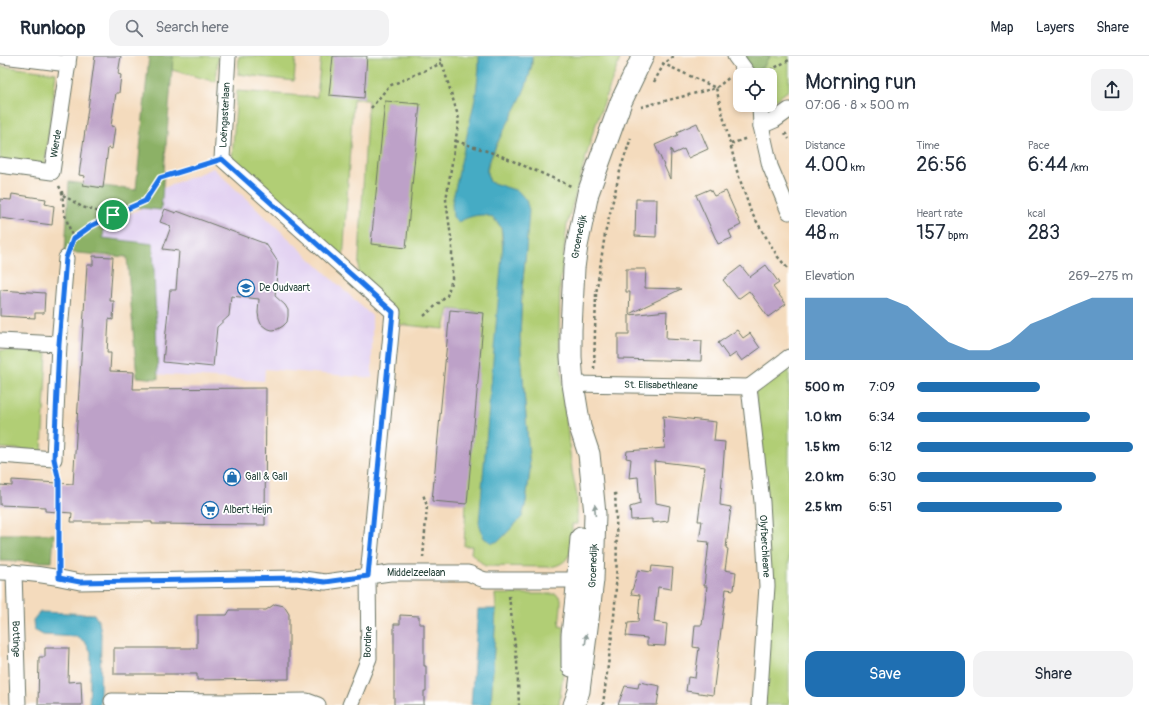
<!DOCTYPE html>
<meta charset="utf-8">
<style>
body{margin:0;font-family:Pangolin,sans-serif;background:#f2f2f3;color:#1f2937;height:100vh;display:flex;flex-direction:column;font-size:15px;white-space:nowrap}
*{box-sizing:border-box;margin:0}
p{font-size:13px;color:#747a83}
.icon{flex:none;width:22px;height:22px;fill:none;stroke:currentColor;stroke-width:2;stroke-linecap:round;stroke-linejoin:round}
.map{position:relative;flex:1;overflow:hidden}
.side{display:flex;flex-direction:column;background:#fff;width:360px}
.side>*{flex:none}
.tools{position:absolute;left:733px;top:12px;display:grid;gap:8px}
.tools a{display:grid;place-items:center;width:44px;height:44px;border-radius:8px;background:#fff;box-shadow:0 2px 6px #0003;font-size:20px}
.pin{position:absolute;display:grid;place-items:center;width:34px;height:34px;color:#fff;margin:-17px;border:2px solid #fff;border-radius:50%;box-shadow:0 1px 4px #0007}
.round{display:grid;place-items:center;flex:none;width:42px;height:42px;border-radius:12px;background:#f2f2f3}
.headline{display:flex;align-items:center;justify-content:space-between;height:68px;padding:0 16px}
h1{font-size:22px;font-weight:600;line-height:30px}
.stats{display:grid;grid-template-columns:repeat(3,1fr);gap:6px;height:68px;padding:4px 16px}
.stats div{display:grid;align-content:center}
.stats b{font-size:20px;font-weight:600}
.stats small{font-size:11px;font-weight:400}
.stats p{font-size:11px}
.chart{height:112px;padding:8px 16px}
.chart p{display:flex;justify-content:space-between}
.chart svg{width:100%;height:72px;margin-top:4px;fill:#1f6fb2;opacity:.7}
.button{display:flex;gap:8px;margin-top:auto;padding:8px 16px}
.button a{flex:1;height:46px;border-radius:12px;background:#1f6fb2;color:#fff;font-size:16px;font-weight:600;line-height:46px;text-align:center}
.button a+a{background:#f2f2f3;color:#1f2937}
ul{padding:0 16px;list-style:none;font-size:13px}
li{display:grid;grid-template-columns:64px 48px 1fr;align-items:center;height:30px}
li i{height:10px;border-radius:5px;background:#1f6fb2}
header{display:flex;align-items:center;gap:24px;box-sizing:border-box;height:56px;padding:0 20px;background:#fff;border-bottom:1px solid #e0e1e3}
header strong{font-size:19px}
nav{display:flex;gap:22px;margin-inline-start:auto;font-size:14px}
.search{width:280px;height:36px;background:#f2f2f3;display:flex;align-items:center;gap:10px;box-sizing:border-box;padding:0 14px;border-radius:12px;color:#747a83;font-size:15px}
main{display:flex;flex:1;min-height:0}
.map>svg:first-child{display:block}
</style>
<header>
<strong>Runloop</strong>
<div class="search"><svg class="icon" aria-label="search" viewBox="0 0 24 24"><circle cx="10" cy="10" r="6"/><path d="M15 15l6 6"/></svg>Search here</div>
<nav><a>Map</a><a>Layers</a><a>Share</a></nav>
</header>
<main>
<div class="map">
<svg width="789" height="649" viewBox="0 0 789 649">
<rect width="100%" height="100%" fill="#fff"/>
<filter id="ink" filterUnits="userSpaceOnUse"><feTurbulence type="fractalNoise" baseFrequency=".025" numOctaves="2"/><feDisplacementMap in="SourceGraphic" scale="8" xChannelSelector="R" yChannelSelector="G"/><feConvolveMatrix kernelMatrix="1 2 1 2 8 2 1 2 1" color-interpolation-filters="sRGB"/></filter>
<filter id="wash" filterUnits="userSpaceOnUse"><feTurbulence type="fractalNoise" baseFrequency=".012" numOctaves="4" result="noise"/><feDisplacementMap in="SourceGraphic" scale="16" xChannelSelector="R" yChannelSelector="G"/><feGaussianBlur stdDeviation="0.9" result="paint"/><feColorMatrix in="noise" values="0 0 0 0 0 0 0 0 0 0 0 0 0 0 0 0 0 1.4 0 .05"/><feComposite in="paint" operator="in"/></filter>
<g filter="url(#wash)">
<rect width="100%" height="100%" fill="#f4dbbd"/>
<!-- built -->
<path fill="#e3d3f2" d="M213 112 372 260V322L265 313 264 325 151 318V203L102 182 104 170 155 146 161 133Z"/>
<!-- green -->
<g fill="#b1ce75" stroke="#688654">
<path d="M173 0H218L216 26 172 14Z"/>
<path d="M239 0H296L294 25 238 18Z"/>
<path d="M321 0H479V13L476 38 469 160C484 157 491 158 501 171L522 461 526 446 530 414 520 282 522 233 526 194 504 131 490 126 487 117 489 106 532 10V0H621L593 76 567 168 560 229 559 281 563 334 572 415 577 440V468H572C572 488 575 508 549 511L485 510 471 497 472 490H464L466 447 481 256 449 253 444 273 396 268 358 220 368 44 353 43 343 206 232 103 237 35 317 41Z"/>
<path d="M771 0H789V34L770 48V19H754L753 16 764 10 767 3Z"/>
<path d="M0 10 56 17 45 108 0 106Z"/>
<path d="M0 294 47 297 42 395 0 392Z"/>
<path d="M789 299V649H760L768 543 755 330Z"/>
<path d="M495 538H556L561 542V550L559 570 564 571 563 617 559 649H491L496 553Z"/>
</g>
<!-- forest -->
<g fill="#8cb166" stroke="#56774d">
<path d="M149 0H173L161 154 106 148 103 182 153 188 158 323 137 321 127 201 65 196 69 126 136 134Z"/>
<path d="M742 0H771L767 3 764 10 753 16Z"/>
<path d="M0 478H54L52 506 0 505Z"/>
</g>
<!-- water -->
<g fill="#45abc4" stroke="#32747c">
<path d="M479 0H532C532 32 507 65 494 94 491 101 486 109 487 117 487 120 489 123 490 126L518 135 526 144 529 154 526 194 522 233 520 282 530 414 526 446 522 461 499 485 492 487 484 482 479 467 503 188C502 183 503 174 500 170 491 153 472 159 458 166L453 161 452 147 476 38 479 13Z"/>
<path d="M478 553H496L491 649H471Z"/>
<path d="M40 556 94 558 99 566 101 577 100 649H89L91 596 85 586 77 581 43 579 34 574 33 564Z"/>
</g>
<g id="blocks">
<!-- building -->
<g fill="#bda1c8">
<path d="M95 0H121L118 18 121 19 119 37H116L111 70 115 71 112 93 108 92 103 132 83 129 85 120 79 119Z"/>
<path d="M333 0H367L364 42 329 39Z"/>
<path d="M385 45 420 48 406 192 371 188Z"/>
<path d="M697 67 708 93 688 102 684 93 673 98 671 93 670 123 655 89 678 79 677 76Z"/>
<path d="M710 133 714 140 726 135 741 169 729 175 732 182 718 188 696 139Z"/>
<path d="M12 138 46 143 45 148 54 150 52 169 0 162V143L11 144Z"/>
<path d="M636 143H657L656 181 635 180Z"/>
<path d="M165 153 176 157 177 155 266 188 278 206 275 240 285 249 288 254V260L287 266 283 270 278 273 272 274 266 272 261 268 259 263 258 257 259 243 231 240 229 260 217 271 213 311 163 306 170 234H176L179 195 163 193 171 170 160 166Z"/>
<path d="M93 200 113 201 110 245H114L113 264 109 263 107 297H111L110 315 134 316 133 333 266 332 265 469 152 468V466H71L72 457 45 455V451L0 449V429L12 430V424L73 428 87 209H93Z"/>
<path d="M766 209 779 227 773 231 786 248 768 261 749 235 738 243 723 224 741 210 750 221Z"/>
<path d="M626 213H646L645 232 681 233 629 258 630 236H626Z"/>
<path d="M0 234 45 237 44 257H35V262L0 260Z"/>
<path d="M450 254 484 257 467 448 432 445Z"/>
<path d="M667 255 666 283 702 285 701 305 618 303V278H629V259Z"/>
<path d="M737 274 743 282 750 277 760 292 742 305 736 297 729 302 718 287Z"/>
<path d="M663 360 716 366 714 385 725 386 720 449 731 451 726 492 728 493 725 514 736 516 734 534 726 533 713 639 686 635 688 621 695 622 699 592 693 591 695 569H702L707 530H704L709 486 699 485 702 465H698L705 411 654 405 656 447 670 450 668 465 652 467V463L631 464 630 451 640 448 638 421 629 422 631 403 626 402 627 395 665 392Z"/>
<path d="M652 510 673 512 671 533 658 531 656 549 654 566 667 568 665 590 647 589V582L626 580 628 567 638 566 640 539 631 538 638 514 651 516Z"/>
<path d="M275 548 284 550 289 558V623L197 624V618H114V592H197V559H227L230 554H266Z"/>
<path d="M400 559 419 560V568H424V610H426V635H424V649H394V568H400Z"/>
<path d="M45 592H69L68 626 81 625 82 649H38L39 601H45Z"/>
<path d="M639 626 660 630 657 649H618L625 630 638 632Z"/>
</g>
</g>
</g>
<g filter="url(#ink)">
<use href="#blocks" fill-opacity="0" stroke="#6a7464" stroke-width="1"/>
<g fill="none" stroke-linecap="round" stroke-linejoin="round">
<!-- street casing -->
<g stroke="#6a7464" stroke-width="17">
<g id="street">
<path d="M3 0 68 8"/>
<path d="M228 0 222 103 393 256 368 520 369 602 350 649"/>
<path d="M735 0 749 19"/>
<path d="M760 49 761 70 770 110 789 156"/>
<path d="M761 70 775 64 789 54"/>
<path id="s1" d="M0 109 52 116 69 0"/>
<path d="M0 285 59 288"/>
<path id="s2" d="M573 328 749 331"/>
<path id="s3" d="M749 331 762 446 767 530 759 649"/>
<path d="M749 331 789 301"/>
<path d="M0 399 54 403 59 288 66 202"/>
<path id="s4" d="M0 516C27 516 54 520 80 526L296 522 325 526 390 517H467C474 518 480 524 487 524H588"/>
<path id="s5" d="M14 516 18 649"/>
<path d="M112 645 230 646 307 645 318 649"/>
</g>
</g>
<!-- secondary casing -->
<g stroke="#6a7464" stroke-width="23">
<g id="secondary">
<path d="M572 610V579L576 542 581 482"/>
<path id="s6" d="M574 649 579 635 593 524 595 458 589 398 580 371 573 328 571 301V274L574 212 577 190 588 137 621 46 643 0"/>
</g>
</g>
<!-- path -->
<g stroke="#6a7464" stroke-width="2.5" stroke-dasharray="3 3" stroke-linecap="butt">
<path d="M662 7 716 32 737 115 751 156 778 201 789 214"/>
<path d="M765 17 789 4"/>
<path d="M654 26 664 8 674 0"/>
<path d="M641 51 716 32 730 21"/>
<path d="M371 52 389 30 442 7"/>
<path d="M785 77 789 83"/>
<path d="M456 85 499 99 571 130"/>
<path d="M731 88 747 82"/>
<path d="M59 130 62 136 64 156 73 183"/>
<path d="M63 139 82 151 111 159"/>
<path d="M71 188 73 183 91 170 113 159 145 145 160 122 207 108"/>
<path d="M424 260 447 240 452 223V189L446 144 459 63 442 7 439 0"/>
<path d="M594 313 596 238 605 178 621 111 631 82"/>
<path d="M58 419 59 425V506"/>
<path d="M423 502 427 450 423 438"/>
<path d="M509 540 517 606 519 649"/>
<path d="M603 649C606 623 610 596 613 570 618 525 617 480 615 435"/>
</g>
<!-- street -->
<use href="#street" stroke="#fff" stroke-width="15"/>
<!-- secondary -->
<use href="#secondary" stroke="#fff" stroke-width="21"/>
</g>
<!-- one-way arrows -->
<defs><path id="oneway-solid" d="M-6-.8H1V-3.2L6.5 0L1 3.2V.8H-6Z"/></defs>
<g fill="#8f9e9a">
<use href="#oneway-solid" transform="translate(595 454) rotate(-94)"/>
<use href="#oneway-solid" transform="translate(586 583) rotate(-82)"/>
</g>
</g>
<g fill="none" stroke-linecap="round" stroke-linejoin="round" filter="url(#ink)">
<!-- route casing -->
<g stroke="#fff" stroke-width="8">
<path id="route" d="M222 103 393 256 368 520 325 526 296 522 80 526 59 522V425L54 403 59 288 66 202 73 183 91 170 113 159 145 145 160 122Z"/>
</g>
<!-- route -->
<use href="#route" stroke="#1a73e8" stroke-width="5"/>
</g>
<!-- icons -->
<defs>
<g id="school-ring" transform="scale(0.9)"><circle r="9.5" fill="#fff" stroke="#1f6fb2" stroke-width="1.5"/><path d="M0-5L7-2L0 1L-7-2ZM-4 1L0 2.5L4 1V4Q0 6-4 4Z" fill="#1f6fb2"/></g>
<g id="shop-ring" transform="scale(0.9)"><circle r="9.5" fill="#fff" stroke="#1f6fb2" stroke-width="1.5"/><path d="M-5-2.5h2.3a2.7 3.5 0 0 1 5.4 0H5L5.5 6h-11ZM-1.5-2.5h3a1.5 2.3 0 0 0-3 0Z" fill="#1f6fb2"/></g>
<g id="supermarket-ring" transform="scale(0.9)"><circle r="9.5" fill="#fff" stroke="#1f6fb2" stroke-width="1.5"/><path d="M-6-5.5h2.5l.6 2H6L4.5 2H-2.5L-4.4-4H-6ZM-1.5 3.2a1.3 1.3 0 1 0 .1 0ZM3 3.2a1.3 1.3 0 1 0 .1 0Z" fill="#1f6fb2"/></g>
</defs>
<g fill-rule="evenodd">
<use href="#school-ring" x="246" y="232"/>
<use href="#shop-ring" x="232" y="421"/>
<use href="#supermarket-ring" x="210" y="454"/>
</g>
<g text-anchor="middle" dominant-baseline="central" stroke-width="3.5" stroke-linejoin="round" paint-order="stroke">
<!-- street labels -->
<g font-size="10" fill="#1f3d34" stroke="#fff">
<text transform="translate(225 59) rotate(-87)">Loëngasterlaan</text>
<text stroke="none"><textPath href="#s1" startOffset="81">Wierde</textPath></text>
<text stroke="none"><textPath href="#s6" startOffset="473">Groenedijk</textPath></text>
<text stroke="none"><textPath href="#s2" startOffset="88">St. Elisabethleane</textPath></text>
<text stroke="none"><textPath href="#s3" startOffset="160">Olyfberchleane</textPath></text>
<text stroke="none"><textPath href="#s6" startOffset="141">Groenedijk</textPath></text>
<text stroke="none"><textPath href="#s4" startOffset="418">Middelzeelaan</textPath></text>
<text stroke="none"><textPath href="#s5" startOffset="67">Bottinge</textPath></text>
<text transform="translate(368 586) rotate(-88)">Bordine</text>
</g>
<!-- poi labels -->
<g font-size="10" fill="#1f3d34" stroke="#fff" text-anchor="start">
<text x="259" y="232">De Oudvaart</text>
<text x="245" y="421">Gall &amp; Gall</text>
<text x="223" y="454">Albert Heijn</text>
</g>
</g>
</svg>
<div class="tools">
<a><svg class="icon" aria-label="locate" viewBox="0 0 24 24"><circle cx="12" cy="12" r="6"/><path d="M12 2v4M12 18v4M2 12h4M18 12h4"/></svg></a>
</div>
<div class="pin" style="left:113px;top:159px;background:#1e9e55"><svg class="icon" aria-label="arrive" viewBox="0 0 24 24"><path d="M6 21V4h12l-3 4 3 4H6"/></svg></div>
</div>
<section class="side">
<div class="headline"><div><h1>Morning run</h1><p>07:06 · 8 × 500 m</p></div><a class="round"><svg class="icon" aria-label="share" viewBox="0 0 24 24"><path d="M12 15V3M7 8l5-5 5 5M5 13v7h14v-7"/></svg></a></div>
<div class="stats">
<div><p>Distance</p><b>4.00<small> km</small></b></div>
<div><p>Time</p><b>26:56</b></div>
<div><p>Pace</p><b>6:44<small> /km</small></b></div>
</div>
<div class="stats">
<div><p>Elevation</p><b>48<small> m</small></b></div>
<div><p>Heart rate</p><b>157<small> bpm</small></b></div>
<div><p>kcal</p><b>283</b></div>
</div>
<div class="chart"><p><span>Elevation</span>269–275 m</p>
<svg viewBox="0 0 160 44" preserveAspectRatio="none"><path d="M0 44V6L10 6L20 6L30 6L40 6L50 11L60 22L70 33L80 38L90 38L100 33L110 22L120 17L130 11L140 6L150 6L160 6V44z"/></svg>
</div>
<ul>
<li><b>500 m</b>7:09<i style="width:57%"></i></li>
<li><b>1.0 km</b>6:34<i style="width:80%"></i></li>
<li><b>1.5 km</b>6:12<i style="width:100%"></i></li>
<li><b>2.0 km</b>6:30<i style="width:83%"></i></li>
<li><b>2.5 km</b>6:51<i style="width:67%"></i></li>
</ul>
<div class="button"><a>Save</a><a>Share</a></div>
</section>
</main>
